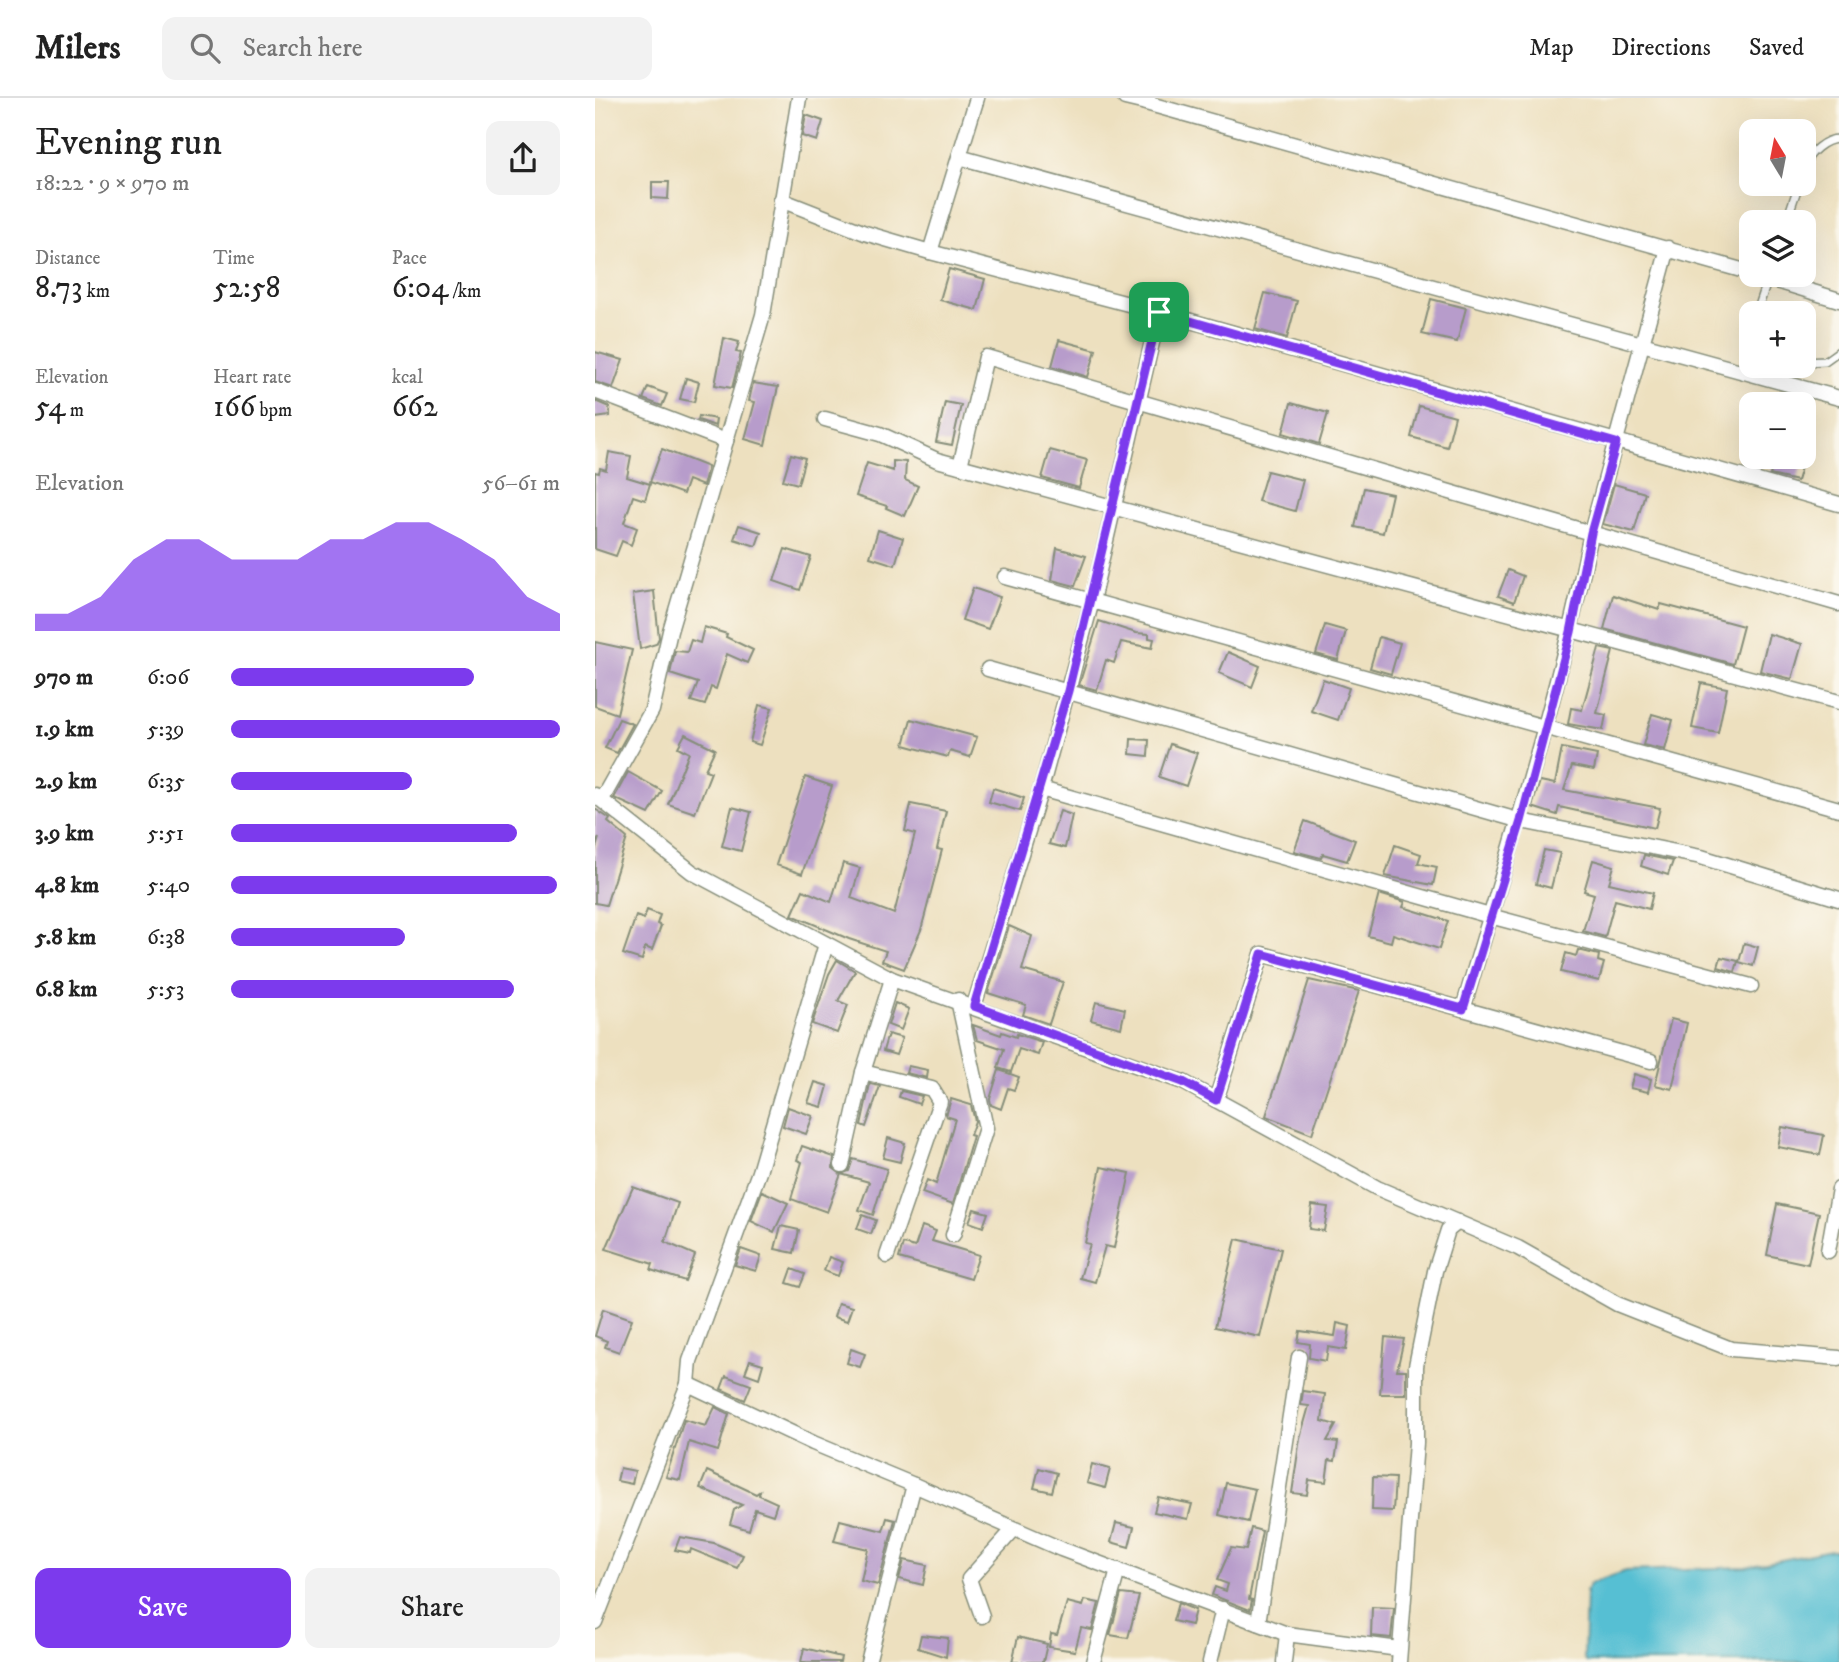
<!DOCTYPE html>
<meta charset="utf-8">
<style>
body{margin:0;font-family:"IM FELL DW Pica",serif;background:#f2f2f2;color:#222;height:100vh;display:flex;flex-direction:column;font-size:26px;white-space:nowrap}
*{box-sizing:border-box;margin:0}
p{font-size:23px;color:#767676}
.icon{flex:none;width:38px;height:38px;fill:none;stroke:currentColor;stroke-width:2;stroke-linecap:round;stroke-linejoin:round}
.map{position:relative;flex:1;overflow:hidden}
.drawer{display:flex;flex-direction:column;background:#fff;width:595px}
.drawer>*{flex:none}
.needle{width:46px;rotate:350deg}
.fabs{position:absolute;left:1144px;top:21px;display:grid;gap:14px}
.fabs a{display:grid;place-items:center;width:77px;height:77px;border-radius:14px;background:#fff;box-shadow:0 7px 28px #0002;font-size:35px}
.pin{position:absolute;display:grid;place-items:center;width:60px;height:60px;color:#fff;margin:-30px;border-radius:14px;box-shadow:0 4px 10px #0006}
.round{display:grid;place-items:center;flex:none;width:74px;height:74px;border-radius:14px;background:#f2f2f2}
.head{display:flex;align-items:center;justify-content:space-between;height:119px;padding:0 35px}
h1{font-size:38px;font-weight:600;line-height:52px}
.metrics{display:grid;grid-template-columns:repeat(3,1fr);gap:10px;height:119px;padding:7px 35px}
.metrics div{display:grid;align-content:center}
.metrics b{font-size:30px;font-weight:600}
.metrics small{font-size:19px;font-weight:400}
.metrics p{font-size:19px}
.chart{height:196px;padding:14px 35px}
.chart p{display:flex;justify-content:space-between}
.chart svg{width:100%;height:126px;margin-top:7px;fill:#7c3aed;opacity:.7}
.action{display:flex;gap:14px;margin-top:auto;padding:14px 35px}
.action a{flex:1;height:80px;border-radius:14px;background:#7c3aed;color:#fff;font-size:28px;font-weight:600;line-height:80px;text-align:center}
.action a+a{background:#f2f2f2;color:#222}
ul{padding:0 35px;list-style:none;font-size:23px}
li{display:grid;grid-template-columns:112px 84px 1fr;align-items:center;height:52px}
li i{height:18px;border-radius:9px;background:#7c3aed}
header{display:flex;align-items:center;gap:42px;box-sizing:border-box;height:98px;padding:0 35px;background:#fff;border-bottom:2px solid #e0e0e0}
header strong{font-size:33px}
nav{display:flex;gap:38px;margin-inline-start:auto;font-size:24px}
.search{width:490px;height:63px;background:#f2f2f2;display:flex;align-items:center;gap:18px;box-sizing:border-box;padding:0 24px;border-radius:14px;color:#767676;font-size:26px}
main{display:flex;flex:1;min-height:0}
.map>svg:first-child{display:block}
</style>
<header>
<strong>Milers</strong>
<div class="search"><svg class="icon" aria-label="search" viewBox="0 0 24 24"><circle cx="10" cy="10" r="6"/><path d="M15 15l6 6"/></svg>Search here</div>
<nav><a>Map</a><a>Directions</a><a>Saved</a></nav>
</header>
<main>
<section class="drawer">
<div class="head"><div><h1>Evening run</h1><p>18:22 · 9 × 970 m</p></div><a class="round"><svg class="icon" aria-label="share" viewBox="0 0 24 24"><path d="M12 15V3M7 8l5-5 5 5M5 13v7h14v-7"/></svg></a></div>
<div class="metrics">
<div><p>Distance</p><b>8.73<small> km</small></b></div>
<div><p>Time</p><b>52:58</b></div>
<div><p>Pace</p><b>6:04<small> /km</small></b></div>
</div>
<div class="metrics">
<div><p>Elevation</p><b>54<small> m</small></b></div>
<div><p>Heart rate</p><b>166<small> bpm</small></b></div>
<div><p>kcal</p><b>662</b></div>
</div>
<div class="chart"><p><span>Elevation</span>56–61 m</p>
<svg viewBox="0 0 160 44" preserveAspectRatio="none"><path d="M0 44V38L10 38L20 32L30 19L40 12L50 12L60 19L70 19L80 19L90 12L100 12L110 6L120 6L130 12L140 19L150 32L160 38V44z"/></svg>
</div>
<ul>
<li><b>970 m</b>6:06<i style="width:74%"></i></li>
<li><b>1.9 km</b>5:39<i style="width:100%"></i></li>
<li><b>2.9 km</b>6:35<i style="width:55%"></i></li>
<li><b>3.9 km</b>5:51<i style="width:87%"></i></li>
<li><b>4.8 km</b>5:40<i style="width:99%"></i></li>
<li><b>5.8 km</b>6:38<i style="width:53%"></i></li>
<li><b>6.8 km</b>5:53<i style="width:86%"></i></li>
</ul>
<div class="action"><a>Save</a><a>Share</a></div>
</section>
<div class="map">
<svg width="1244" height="1564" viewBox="0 0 1244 1564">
<rect width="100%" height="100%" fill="#fbf7ec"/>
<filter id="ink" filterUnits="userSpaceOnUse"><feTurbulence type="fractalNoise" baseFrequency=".0143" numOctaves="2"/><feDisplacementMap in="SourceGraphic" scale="14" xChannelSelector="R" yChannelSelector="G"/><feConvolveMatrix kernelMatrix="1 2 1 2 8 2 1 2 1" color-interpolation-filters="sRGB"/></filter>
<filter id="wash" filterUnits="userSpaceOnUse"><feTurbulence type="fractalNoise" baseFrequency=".00686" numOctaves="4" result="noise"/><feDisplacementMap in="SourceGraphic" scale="28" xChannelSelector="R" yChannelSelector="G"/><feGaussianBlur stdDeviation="1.57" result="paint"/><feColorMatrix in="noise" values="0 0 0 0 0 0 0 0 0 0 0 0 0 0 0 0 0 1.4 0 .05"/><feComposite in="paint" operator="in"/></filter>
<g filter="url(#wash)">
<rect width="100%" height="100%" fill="#ede0bf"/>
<!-- water -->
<path fill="#56bfd3" stroke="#3a7e84" stroke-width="2" d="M1236 1452H1244V1564H991L989 1561 991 1494 994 1486 1031 1473 1151 1469Z"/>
<g id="blocks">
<!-- building -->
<g fill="#b79ccb">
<path d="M211 17 228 23 222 43 207 38Z"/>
<path d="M57 84H74L73 101 57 100Z"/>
<path d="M354 171 390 181 382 212 345 202Z"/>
<path d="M670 195 702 203 692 240 660 231Z"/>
<path d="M836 201 871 210 862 244 827 236Z"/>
<path d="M129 240 144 244 141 254 146 255 137 290 120 287Z"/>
<path d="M464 242 501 252 493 279 457 268Z"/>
<path d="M0 254 28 262 18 290 0 284Z"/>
<path d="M91 280 104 284 99 304 85 301Z"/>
<path d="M158 285 183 289 170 347 150 341 160 304 154 303Z"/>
<path d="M53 289 72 296 67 308 48 301Z"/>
<path d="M0 303 14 309 15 318 0 320Z"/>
<path d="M350 304 366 307 357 347 341 344Z"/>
<path d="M696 305 733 315 724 346 688 335Z"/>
<path d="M824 308 860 318 852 349 816 339Z"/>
<path d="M104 318 121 321 120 328 103 322Z"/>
<path d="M67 351 113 369 108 388 93 382 88 396 55 384Z"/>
<path d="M455 352 492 362 484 390 447 380Z"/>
<path d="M14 354 36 358 32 379 55 386 50 402 38 398 29 425 42 430 36 447 27 443 21 458 0 451V374L4 375 5 370 11 372Z"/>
<path d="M196 356 210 360 203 386 188 382Z"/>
<path d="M1181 359H1209L1202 383 1175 377Z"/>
<path d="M298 363 311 364 310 382 323 388 310 418 291 410 292 408 261 398 272 365 298 373Z"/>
<path d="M672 373 708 382 700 413 663 403Z"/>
<path d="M1019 386 1050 395 1039 434 1008 426Z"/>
<path d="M769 390 797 396 788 435 760 429Z"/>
<path d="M144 427 166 434 161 448 139 441Z"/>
<path d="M283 432 308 440 300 467 275 459Z"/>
<path d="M462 450 491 458 480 488 457 482Z"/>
<path d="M190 451 216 459 205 492 179 483Z"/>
<path d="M913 472 928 478 919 504 903 498Z"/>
<path d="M378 490 405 499 393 531 367 522Z"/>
<path d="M59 493 64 540 61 546 45 551 38 496Z"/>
<path d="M1018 497 1064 512 1066 506 1148 528 1138 566 1009 531Z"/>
<path d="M504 523 541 535 554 536V540L559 541 557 550 526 544 519 565 511 562 502 592 484 587Z"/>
<path d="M730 527 751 533 743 562 721 556Z"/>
<path d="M109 529 132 536 131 539 158 552 152 565 132 556 121 591 116 589 110 607 96 603 103 585 75 576 80 553 92 554 96 542 105 545Z"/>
<path d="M1174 536 1207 546 1197 581 1165 573Z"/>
<path d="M784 539 805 545 796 576 775 570Z"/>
<path d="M0 544 37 552 22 616 0 608Z"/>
<path d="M1004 550 1018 553 1002 615 1011 617 1008 632 973 626 976 610 987 612Z"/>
<path d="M633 554 665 568 657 589 624 575Z"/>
<path d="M728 581 754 590 743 622 716 613Z"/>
<path d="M1106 585 1132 590 1123 635 1097 630Z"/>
<path d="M164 607 177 610 165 647 155 644Z"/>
<path d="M1057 616 1078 622 1070 652 1048 647Z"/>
<path d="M24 621 38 626 22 655 10 650Z"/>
<path d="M316 621 382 639 375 659 355 653 353 659 309 647Z"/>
<path d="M90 636 120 651 110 672 116 674 100 715 73 706 94 655 83 649Z"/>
<path d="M536 641 554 642 553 658 535 656Z"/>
<path d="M575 646 602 655 591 688 564 679Z"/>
<path d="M967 650 1002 657 999 672 977 668 969 692 1065 710 1060 730 964 709 962 717 937 709 945 683 960 686Z"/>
<path d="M33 674 67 693 54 716 19 700Z"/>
<path d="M210 679 237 688 207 776 181 767Z"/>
<path d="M398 690 429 700 425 713 394 704Z"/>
<path d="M316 706 351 713 342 751 347 752 326 832 309 871 287 863 291 853 254 841 197 817 208 792 236 804 248 765 265 770 256 800 299 816 320 736 310 733Z"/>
<path d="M137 709 156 714 146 753 127 748Z"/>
<path d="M0 711 15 721 13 724 32 740 11 807 0 805V753L4 740 0 745Z"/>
<path d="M465 713 477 717 470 750 454 746Z"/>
<path d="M710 723 760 742 752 763 728 756 726 760 699 753Z"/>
<path d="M800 747 826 756 823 765 842 769 838 787 790 778Z"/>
<path d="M949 752 965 755 956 790 941 786Z"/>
<path d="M1049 757 1078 763 1073 777 1046 768Z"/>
<path d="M998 762 1019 768 1014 785 1058 795 1054 811 1020 802 1010 839 988 833 999 796 989 793Z"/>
<path d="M784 796 810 804 808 809 853 823 844 851 798 836 796 844 773 838Z"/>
<path d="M52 812 65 817 62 826 66 828 57 852 50 849 47 862 28 856 41 818 49 821Z"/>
<path d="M414 828 437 838 427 872 468 884 454 926 428 917 431 907 393 895Z"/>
<path d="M1149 845 1163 849 1158 868 1144 864Z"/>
<path d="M983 852 1004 857 1003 863 1009 865 1004 883 966 874 971 855 981 858Z"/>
<path d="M1126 859 1143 863 1140 874 1123 869Z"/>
<path d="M242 862 260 873 243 903 253 907 242 935 217 926 234 876Z"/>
<path d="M714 882 764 893 717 1036 671 1018Z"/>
<path d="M501 904 530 911 526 930 496 922Z"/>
<path d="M300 905 314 911 306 932 293 927Z"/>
<path d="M1076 921 1092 925 1077 991 1060 987Z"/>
<path d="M378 927 406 937 407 934 421 939 422 936 447 944 443 957 424 951 416 974 403 970 409 951 382 942Z"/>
<path d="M293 936 307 940 301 957 288 953Z"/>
<path d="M313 968 333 972 332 980 311 975Z"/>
<path d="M404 972 424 979 419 992 413 990 406 1011 396 1007 395 1001Z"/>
<path d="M1039 976 1056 981 1053 994 1035 990Z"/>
<path d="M220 984 233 988 227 1009 213 1005Z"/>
<path d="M275 986 285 988 271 1029 266 1027Z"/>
<path d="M306 993 327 998 324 1006 304 999Z"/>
<path d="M356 1001 376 1007 380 1023 375 1037 378 1038 358 1106 327 1095 332 1082 341 1086 360 1021 351 1018Z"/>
<path d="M193 1009 218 1018 211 1036 188 1028Z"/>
<path d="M1187 1029 1229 1037 1225 1057 1183 1049Z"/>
<path d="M293 1040 310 1045 305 1064 288 1060Z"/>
<path d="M207 1048 239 1059 238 1070 246 1076 232 1114 196 1101 207 1064 202 1062Z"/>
<path d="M258 1061 292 1071 278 1117 264 1112 274 1084 246 1076 254 1073Z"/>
<path d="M506 1069 535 1075 519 1150 510 1148 500 1184 485 1180 495 1146 490 1145Z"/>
<path d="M38 1089 83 1105 70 1144 100 1157 90 1183 56 1172 58 1166 11 1151Z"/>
<path d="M167 1093 193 1105 179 1134 156 1123Z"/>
<path d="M1182 1106 1224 1115 1213 1166 1172 1157Z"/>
<path d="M717 1107 733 1109 729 1133 714 1131Z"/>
<path d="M379 1111 393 1115 388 1129 374 1124Z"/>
<path d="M267 1117 281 1122 276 1136 262 1131Z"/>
<path d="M186 1128 204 1132 199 1155 180 1151Z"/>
<path d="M327 1128 341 1133 337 1143 384 1157 376 1181 304 1160 308 1146 320 1149Z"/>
<path d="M641 1141 686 1151 665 1239 620 1229Z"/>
<path d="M146 1151 166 1158 161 1173 140 1167Z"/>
<path d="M234 1159 248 1164 243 1178 229 1173Z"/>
<path d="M197 1171 210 1176 205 1189 192 1185Z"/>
<path d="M243 1205 257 1209 252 1223 239 1219Z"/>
<path d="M8 1211 37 1221 24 1254 10 1249 12 1243 0 1238Z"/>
<path d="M742 1225 755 1228 751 1252 733 1249 731 1263 714 1260 715 1246 703 1244 705 1233 740 1238Z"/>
<path d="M790 1239 809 1241 802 1272H811V1296H785Z"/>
<path d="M256 1251 270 1256 265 1269 252 1265Z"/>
<path d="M155 1262 168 1266 164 1280 150 1275Z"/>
<path d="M131 1278 156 1287 150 1302 126 1291Z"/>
<path d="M708 1293 730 1296 727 1323 741 1327 732 1343 743 1344 740 1363 734 1362 731 1384 714 1382 712 1397 697 1395 705 1340 714 1308 706 1307Z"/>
<path d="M120 1309 134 1316 123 1353 94 1344 85 1382 71 1379 89 1322 111 1328Z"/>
<path d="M497 1366 515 1371 510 1390 492 1385Z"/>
<path d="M25 1370 40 1373 37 1386 22 1383Z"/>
<path d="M444 1370 462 1375 457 1394 439 1390Z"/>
<path d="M112 1373 161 1396 165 1393 164 1397 182 1405 178 1417 160 1411 154 1432 135 1426 139 1412 147 1407 105 1390Z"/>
<path d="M778 1379 800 1380 798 1413 777 1412Z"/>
<path d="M631 1385 660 1391 653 1424 624 1417Z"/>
<path d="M563 1399 597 1406 593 1421 559 1414Z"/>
<path d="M292 1420 300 1422 283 1487 266 1483 273 1451 239 1443 245 1422 288 1433Z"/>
<path d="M521 1425 539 1429 534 1449 516 1444Z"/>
<path d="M656 1430 667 1433 654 1501 657 1502 655 1512 617 1497 620 1489 631 1493 633 1486 622 1482 636 1450 651 1452Z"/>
<path d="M85 1439 119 1445 148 1457 142 1470 96 1451 95 1455 80 1452Z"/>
<path d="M309 1462 332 1467 328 1487 304 1481Z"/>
<path d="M526 1496 544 1498 533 1540 515 1537Z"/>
<path d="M490 1502 504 1505 497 1532 486 1530 480 1553 454 1549 456 1536 462 1537 472 1504 488 1508Z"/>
<path d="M583 1505 600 1512 596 1527 578 1523Z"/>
<path d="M777 1509 799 1510 796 1540 776 1538Z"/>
<path d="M326 1537 353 1540 351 1559 323 1550Z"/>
<path d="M423 1539 452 1546 448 1564H417Z"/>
<path d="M209 1550 246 1559 245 1564H206Z"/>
</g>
</g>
</g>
<g filter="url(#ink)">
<use href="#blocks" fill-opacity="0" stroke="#868e7a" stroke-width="2"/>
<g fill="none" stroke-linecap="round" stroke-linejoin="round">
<!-- lane casing -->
<g stroke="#868e7a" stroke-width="10">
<g id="lane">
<path d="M1209 68C1214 55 1229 41 1244 41"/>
<path d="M1191 124 1204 86"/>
<path d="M1166 215 1165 205 1173 181"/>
<path d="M1209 264 1230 263 1244 253"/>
</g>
</g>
<!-- street casing -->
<g stroke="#868e7a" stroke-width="17">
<g id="street">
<path d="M530 0 551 5 553 0"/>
<path d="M551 5 1157 175"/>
<path d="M364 59 1244 300"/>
<path d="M186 102 270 135 335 154 564 214"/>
<path d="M1073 150 996 435 1244 506"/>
<path d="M335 154 382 0"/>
<path d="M1162 177 1244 202"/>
<path d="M0 293 131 343"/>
<path d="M230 321 285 336 342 362 1244 604"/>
<path d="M365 368 391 259 996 435C964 597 914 753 868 911L667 856 621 1002"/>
<path d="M410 479 1244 711"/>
<path d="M393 571 926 723 1106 759 1244 801"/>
<path d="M446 691 497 503 564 214 1244 406"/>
<path d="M0 697 97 774 297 881 588 984 782 1090 923 1150 1022 1206 1136 1251 1244 1260"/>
<path d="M7 701 57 612 75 533 168 217 204 0"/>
<path d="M379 908 446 691 895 818 1156 888"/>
<path d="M868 911 1056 963"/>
<path d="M268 974 337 991 345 1004 292 1158"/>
<path d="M247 1067 268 974 297 881"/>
<path d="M358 1137 391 1030 363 902"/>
<path d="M1233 1153 1244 1091"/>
<path d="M93 1286 218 1345 319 1387 273 1564"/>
<path d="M319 1387 466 1451 692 1536 804 1551"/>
<path d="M387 1518 374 1481 419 1431"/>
<path d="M0 1524 93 1286 95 1263 164 1074 231 846"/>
<path d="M663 1525 704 1259"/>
<path d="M498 1564 523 1472"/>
<path d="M615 1564 628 1511"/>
<path d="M689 1564 692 1536"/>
<path d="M804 1564 821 1345V1268L840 1173 853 1132 863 1124"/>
</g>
</g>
<!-- lane -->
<use href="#lane" stroke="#fff" stroke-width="7"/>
<!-- street -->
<use href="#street" stroke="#fff" stroke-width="14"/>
</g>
</g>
<g fill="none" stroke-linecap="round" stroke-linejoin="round" filter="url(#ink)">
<!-- route casing -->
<g stroke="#fff" stroke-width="14">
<path id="route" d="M564 214 1021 345 996 435 976 534 926 723 868 911 667 856 621 1002 588 984 379 908 473 593Z"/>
</g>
<!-- route -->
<use href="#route" stroke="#7c3aed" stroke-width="9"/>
</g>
</svg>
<div class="fabs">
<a><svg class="needle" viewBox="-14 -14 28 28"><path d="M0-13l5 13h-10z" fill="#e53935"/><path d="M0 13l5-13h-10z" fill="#767676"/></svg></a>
<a><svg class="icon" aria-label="layers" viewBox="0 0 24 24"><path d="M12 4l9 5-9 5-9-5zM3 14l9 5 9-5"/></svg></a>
<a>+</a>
<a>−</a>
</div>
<div class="pin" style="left:564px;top:214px;background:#1e9e55"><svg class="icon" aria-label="arrive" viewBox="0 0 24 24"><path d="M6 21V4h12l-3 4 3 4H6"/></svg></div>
</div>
</main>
